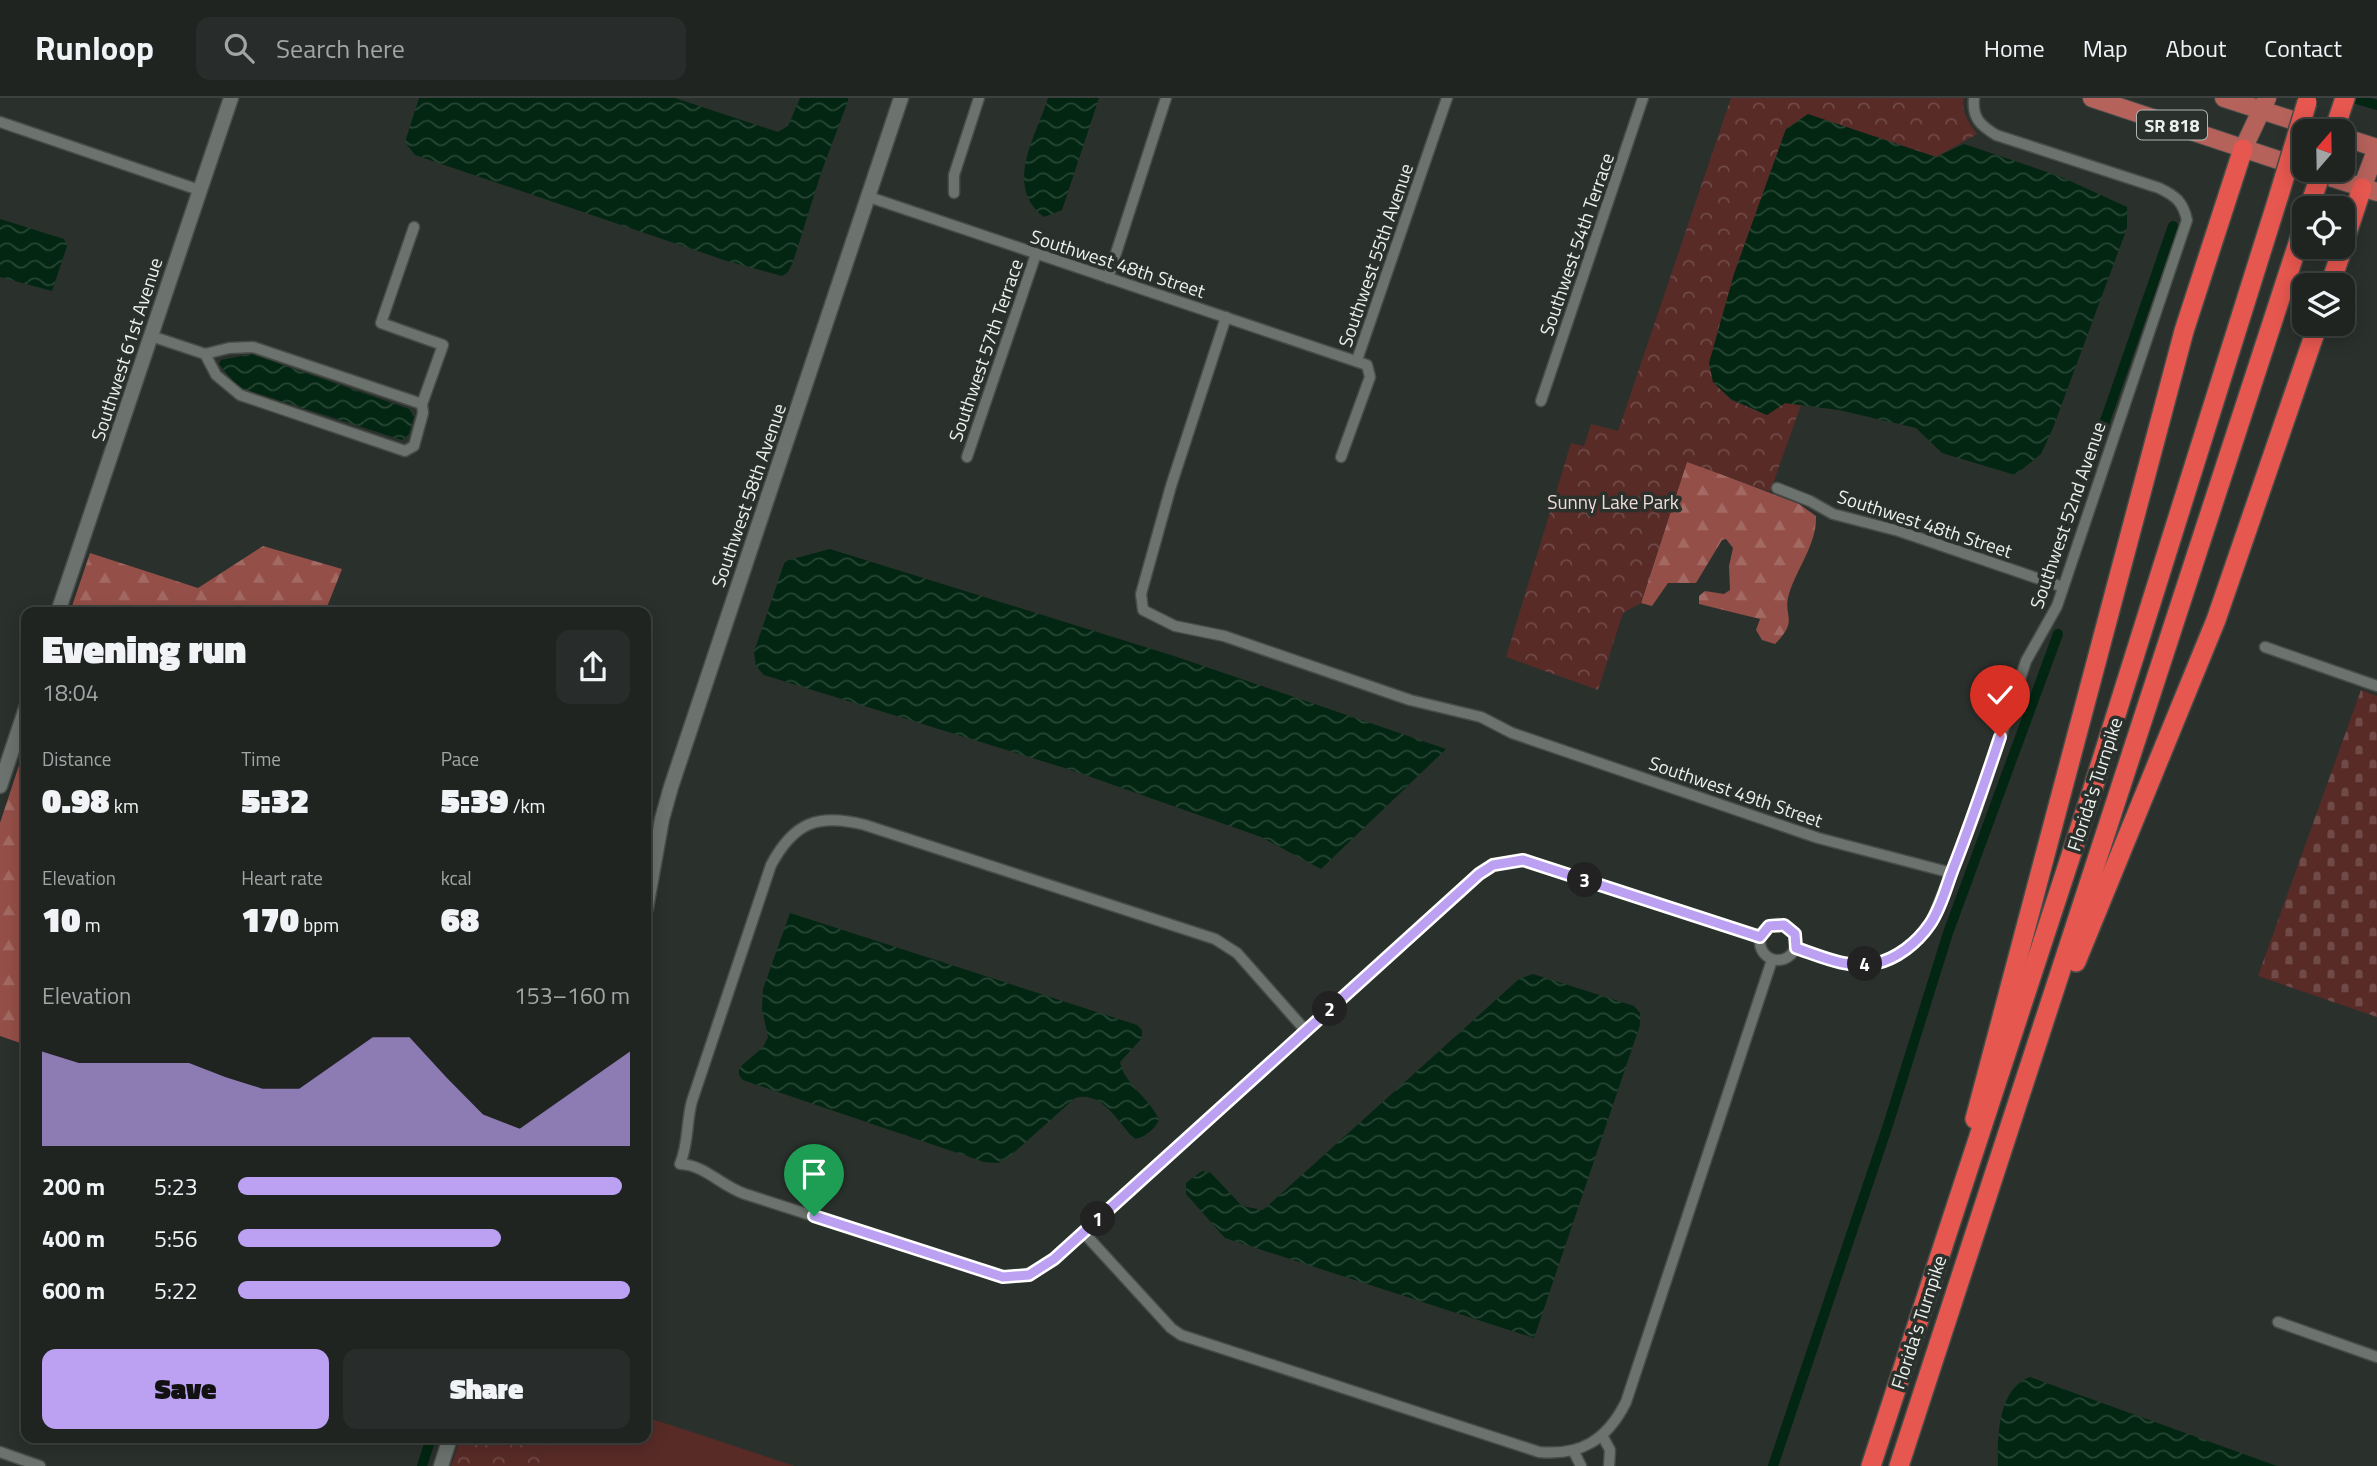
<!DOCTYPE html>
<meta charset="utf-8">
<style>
body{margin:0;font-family:"Titillium Web",sans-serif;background:#282c2a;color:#f1f3f6;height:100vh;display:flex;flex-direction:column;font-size:26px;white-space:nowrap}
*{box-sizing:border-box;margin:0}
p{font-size:23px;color:#a2a4a5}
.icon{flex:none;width:38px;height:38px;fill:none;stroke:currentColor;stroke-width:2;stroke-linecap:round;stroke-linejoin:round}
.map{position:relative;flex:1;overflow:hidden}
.panel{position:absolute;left:21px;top:509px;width:630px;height:836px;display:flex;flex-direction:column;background:#202421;border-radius:14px;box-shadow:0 4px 18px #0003,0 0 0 2px #3d413f}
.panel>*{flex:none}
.needle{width:46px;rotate:20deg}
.controls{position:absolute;left:2292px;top:21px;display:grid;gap:14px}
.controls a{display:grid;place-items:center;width:63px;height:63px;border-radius:14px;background:#202421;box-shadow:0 4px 18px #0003,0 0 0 2px #3d413f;font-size:35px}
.pin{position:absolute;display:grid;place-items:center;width:60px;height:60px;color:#fff;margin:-72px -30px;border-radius:50% 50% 50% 0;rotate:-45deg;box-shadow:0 0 7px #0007}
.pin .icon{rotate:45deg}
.km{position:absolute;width:35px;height:35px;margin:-18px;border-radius:50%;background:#222;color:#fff;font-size:19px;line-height:35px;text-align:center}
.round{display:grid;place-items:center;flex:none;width:74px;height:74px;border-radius:14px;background:#282c2a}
.summary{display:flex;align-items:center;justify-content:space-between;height:119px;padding:0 21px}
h1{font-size:38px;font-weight:800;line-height:52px}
.metrics{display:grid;grid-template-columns:repeat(3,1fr);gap:10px;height:119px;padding:7px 21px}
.metrics div{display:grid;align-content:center}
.metrics b{font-size:35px;font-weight:800}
.metrics small{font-size:19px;font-weight:400}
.metrics p{font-size:19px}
.chart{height:196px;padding:14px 21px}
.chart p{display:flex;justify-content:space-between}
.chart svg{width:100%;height:126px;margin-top:7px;fill:#bca0f2;opacity:.7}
.primary-button{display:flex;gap:14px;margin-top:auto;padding:14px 21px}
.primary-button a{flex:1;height:80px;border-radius:14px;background:#bca0f2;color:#111;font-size:28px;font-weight:800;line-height:80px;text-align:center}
.primary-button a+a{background:#282c2a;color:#f1f3f6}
ul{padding:0 21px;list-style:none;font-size:23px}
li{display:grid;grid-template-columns:112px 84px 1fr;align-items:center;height:52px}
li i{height:18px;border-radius:9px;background:#bca0f2}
header{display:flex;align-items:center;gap:42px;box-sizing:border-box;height:98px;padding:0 35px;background:#202421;border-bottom:2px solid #3d413f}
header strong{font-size:33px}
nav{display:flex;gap:38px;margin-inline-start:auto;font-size:24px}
.search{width:490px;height:63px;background:#282c2a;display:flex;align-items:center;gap:18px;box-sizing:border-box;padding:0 24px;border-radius:14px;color:#a2a4a5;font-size:26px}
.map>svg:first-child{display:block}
</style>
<header>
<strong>Runloop</strong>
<div class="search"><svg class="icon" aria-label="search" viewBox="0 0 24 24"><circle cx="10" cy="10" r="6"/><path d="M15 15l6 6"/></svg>Search here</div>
<nav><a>Home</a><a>Map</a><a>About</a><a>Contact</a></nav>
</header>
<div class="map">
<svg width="2377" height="1368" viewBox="0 0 2377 1368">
<defs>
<pattern id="forest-firs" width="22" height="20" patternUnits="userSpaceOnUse" patternTransform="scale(1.75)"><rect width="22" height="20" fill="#944f48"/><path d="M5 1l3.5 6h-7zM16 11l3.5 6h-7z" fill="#a36963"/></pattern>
<pattern id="cemetery-stones" width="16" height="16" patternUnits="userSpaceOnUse" patternTransform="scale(1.75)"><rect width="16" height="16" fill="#582b27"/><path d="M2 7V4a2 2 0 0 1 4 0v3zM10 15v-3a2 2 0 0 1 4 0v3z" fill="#704a47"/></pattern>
<pattern id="park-crowns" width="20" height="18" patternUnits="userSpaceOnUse" patternTransform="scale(1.75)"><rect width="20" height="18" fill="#582b27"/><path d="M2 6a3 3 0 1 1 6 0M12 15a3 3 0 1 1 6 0" fill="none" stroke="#704a47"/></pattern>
<pattern id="water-waves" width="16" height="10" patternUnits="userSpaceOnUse" patternTransform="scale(1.75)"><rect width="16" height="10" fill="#022611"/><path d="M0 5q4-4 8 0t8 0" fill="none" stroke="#274634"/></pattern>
</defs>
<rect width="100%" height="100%" fill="#2a302c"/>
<!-- grass -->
<path fill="#582b27" d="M646 1319 795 1368H538L548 1341 646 1340Z"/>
<!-- forest -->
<g fill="url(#forest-firs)">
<path d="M1687 363 1799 406 1816 418C1817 446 1797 470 1789 496 1782 519 1800 521 1775 546L1762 542 1756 532 1760 521 1699 506V498L1705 493 1724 496 1730 492 1729 468 1733 450 1726 441 1722 442 1696 485H1668L1652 508 1641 505Z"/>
<path d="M263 448 342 471 325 514H70L90 455 198 490Z"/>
<path d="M26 646V947L0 938V725Z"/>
</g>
<!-- cemetery -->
<path fill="url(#cemetery-stones)" d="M2361 592 2377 598V919L2258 878Z"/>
<!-- park -->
<g fill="url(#park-crowns)">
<path d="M1731 0H1964C1960 13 1970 26 1977 36L1936 59 1808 17 1786 31 1734 176 1713 284 1731 302 1767 317 1785 305 1801 307 1770 394 1687 364 1641 505 1623 515 1598 592 1506 559 1571 345 1584 348 1591 326 1618 333Z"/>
<path d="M460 1341V1340L548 1341 538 1368H451Z"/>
</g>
<!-- water -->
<g fill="url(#water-waves)">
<path d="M419 0H675L778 34 788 28 800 0H848V3L821 75 793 164 788 174 782 178 727 163 415 57 405 44Z"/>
<path d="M1048 0H1099L1062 112 1044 119C1003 88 1036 39 1048 0Z"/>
<path d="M1808 16 1936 59 1964 46 2059 78 2127 109V130L2053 330 2041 356 2015 377 1942 355 1916 330 1839 312 1785 305 1767 317 1731 301 1713 284 1709 265 1734 176 1786 31Z"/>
<path d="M0 121 64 141 67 148 52 193 0 179Z"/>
<path d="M251 256 409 311 414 319 409 336 402 342 238 289 219 266 221 262Z"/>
<path d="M830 451 1174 558 1446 651 1321 771 1261 739 1071 672 764 577 756 568 754 554 785 463Z"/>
<path d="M790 815 1137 927 1142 932V940L1120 964C1124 986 1150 1000 1159 1022 1155 1031 1144 1040 1134 1041 1118 1023 1101 992 1075 1000L1009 1059 998 1065 984 1064 743 982 739 977V970L763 949 768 939 762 911 763 891Z"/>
<path d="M1533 876 1634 908 1640 915V927L1534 1240 1225 1140 1186 1096V1085L1202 1073 1210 1074 1242 1108 1263 1112 1519 881Z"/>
<path d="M2030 1279 2277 1368H1998C1997 1339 1998 1290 2030 1279Z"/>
</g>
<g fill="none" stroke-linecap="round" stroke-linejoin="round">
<!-- canal -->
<g stroke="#022611" stroke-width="10">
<path d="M2353 0 2377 7"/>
<path d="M2053 472 2173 128"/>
<path d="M422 1368 431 1340"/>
<path d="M1773 1368 1888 1027 1948 835 2058 536"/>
</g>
<!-- minor casing -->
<g stroke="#474c48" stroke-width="13">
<g id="minor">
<path d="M0 24 199 92"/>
<path d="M954 95V77L979 0"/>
<path d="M869 99 1367 267 1370 279 1341 359"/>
<path d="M1108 180 1166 0"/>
<path d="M1226 219 1171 388 1141 496 1143 512 1175 528 1224 538 1410 602 1481 619 1512 635 1818 740 1952 775"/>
<path d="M151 238 205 256 229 250 253 249 422 306"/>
<path d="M205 256 216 277 240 297 405 353 414 348 423 315 422 306 443 247 381 225 414 129"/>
<path d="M1357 262 1447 0"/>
<path d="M1541 303 1643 0"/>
<path d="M967 359 1036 156"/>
<path d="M1777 390 1810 403 1833 416 1899 433 2063 489"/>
<path d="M2265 549 2377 588"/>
<circle cx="1778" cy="844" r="18"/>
<path d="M1796 850 1835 863 1856 867 1875 866 1896 858 1914 845 1931 825 1975 716 2026 563 2057 508 2187 122C2183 104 2176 98 2159 90L1996 37C1980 27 1972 20 1974 0"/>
<path d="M1306 933 1237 855 1215 841 865 727C818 715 794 724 771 767L692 1003C686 1024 689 1045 680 1066 705 1067 721 1088 745 1096L1003 1179C1037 1182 1060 1155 1083 1134L1480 776 1493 767 1523 762 1760 839"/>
<path d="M1083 1134 1171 1230 1181 1237 1539 1354C1581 1358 1607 1342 1626 1304L1772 862"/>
<path d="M2278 1224 2377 1259"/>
<path d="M1603 1339 1610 1352 1609 1368"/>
<path d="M0 1354 40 1368"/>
<path d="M1574 1354 1581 1368"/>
</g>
</g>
<!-- tertiary casing -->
<g stroke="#474c48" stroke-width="17">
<g id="tertiary">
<path d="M58 514 231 0"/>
<path d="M0 688 26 610"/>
<path d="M646 810 662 721 671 689 901 0"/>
<path d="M441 1368 450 1340"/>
</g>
</g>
<!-- primary casing -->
<g stroke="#474c48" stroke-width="20">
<g id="primary">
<path d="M2092 0 2305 71"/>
<path d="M2224 0 2326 33"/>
<path d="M2343 39 2377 50"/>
<path d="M2243 51 2267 0"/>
<path d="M2307 72 2377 94"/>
<path d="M2362 90 2377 50"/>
</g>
</g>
<!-- motorway casing -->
<g stroke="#474c48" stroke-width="22">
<g id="motorway">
<path d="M2334 33 2345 0"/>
<path d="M2343 147 2362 90"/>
<path d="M2330 187 2343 149"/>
<path d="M2076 864 2216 522 2318 226"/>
<path d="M1975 1021 2184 233 2243 51"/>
<path d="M1871 1368 2093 690 2279 97"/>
<path d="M1899 1368 2305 124"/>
</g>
</g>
<!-- minor -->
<use href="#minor" stroke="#6c726d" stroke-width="10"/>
<!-- tertiary -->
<use href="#tertiary" stroke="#6c726d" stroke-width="14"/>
<!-- primary -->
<use href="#primary" stroke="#b5625b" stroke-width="18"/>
<!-- motorway -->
<use href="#motorway" stroke="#e6574f" stroke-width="19"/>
<!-- motorway-bridge casing -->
<g stroke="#474c48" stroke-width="22" stroke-linecap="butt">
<g id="motorway-bridge">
<path d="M2279 97 2307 4"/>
<path d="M2309 110 2322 72"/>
</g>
</g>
<!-- motorway-bridge -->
<use href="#motorway-bridge" stroke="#e6574f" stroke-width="19"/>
</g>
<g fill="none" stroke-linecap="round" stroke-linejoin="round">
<!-- route casing -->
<g stroke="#fff" stroke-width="14">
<path id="route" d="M814 1118 1003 1179 1029 1177 1054 1161 1479 776 1493 767 1523 762 1760 839 1769 828 1784 827 1795 836 1796 850C1820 858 1848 871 1874 866 1897 861 1917 845 1930 826 1941 810 1946 789 1953 771 1970 728 1985 684 2000 639"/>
</g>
<!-- route -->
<use href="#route" stroke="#bca0f2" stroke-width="9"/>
</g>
<g text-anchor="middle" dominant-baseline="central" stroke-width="7" stroke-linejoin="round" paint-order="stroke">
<!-- shield labels -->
<rect fill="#2a302c" stroke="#b2b6b3" stroke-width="2" x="2137" y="12.5" width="70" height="29" rx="5"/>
<g font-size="18" font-weight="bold" fill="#ecf0ed">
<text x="2172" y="27">SR 818</text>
</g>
<!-- street labels -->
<g font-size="19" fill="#ecf0ed" stroke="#2a302c">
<text transform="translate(1576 146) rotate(-71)">Southwest 54th Terrace</text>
<text transform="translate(1375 157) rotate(-71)">Southwest 55th Avenue</text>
<text transform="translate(1118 165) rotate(18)">Southwest 48th Street</text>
<text transform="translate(126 251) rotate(-72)">Southwest 61st Avenue</text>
<text transform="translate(985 252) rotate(-71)">Southwest 57th Terrace</text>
<text transform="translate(748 397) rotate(-71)">Southwest 58th Avenue</text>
<text transform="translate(2067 417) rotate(-71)">Southwest 52nd Avenue</text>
<text transform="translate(1925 425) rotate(18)">Southwest 48th Street</text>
<text transform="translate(2094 686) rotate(-72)">Florida's Turnpike</text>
<text transform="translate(1736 693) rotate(19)">Southwest 49th Street</text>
<text transform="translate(1918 1224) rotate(-72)">Florida's Turnpike</text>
</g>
<!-- park labels -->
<g font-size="19" fill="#f1dbd8" stroke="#2a302c">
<text x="1613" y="403">Sunny Lake Park</text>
</g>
</g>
</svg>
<div class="controls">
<a><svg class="needle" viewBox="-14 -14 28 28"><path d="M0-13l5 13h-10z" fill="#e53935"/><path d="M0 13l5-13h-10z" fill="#a2a4a5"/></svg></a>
<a><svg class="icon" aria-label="locate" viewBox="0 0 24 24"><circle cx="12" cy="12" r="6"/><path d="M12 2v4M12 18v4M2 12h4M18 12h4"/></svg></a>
<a><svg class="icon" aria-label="layers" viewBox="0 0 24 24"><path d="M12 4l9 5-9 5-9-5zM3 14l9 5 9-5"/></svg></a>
</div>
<div class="pin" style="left:814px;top:1118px;background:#1e9e55"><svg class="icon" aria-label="arrive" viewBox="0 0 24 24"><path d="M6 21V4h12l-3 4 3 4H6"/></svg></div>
<div class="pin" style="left:2000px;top:639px;background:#d93025"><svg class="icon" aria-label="check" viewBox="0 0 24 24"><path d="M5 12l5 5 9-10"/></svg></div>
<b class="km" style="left:1098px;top:1121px">1</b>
<b class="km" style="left:1330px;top:911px">2</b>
<b class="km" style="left:1585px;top:782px">3</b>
<b class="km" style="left:1865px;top:866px">4</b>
<section class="panel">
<div class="summary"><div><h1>Evening run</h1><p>18:04</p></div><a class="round"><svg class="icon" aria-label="share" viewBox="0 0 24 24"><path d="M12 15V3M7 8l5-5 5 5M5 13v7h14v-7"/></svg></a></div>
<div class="metrics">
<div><p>Distance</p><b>0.98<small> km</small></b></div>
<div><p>Time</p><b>5:32</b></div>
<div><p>Pace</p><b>5:39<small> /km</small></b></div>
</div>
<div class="metrics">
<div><p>Elevation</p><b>10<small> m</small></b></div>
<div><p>Heart rate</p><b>170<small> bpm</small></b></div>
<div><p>kcal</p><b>68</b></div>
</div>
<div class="chart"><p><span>Elevation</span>153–160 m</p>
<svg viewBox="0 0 160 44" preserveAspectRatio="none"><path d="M0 44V11L10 15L20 15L30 15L40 15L50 20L60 24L70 24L80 15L90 6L100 6L110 20L120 33L130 38L140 29L150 20L160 11V44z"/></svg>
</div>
<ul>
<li><b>200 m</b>5:23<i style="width:98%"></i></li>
<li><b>400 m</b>5:56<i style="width:67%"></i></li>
<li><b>600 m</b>5:22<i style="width:100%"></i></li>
</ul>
<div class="primary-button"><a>Save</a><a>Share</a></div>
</section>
</div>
